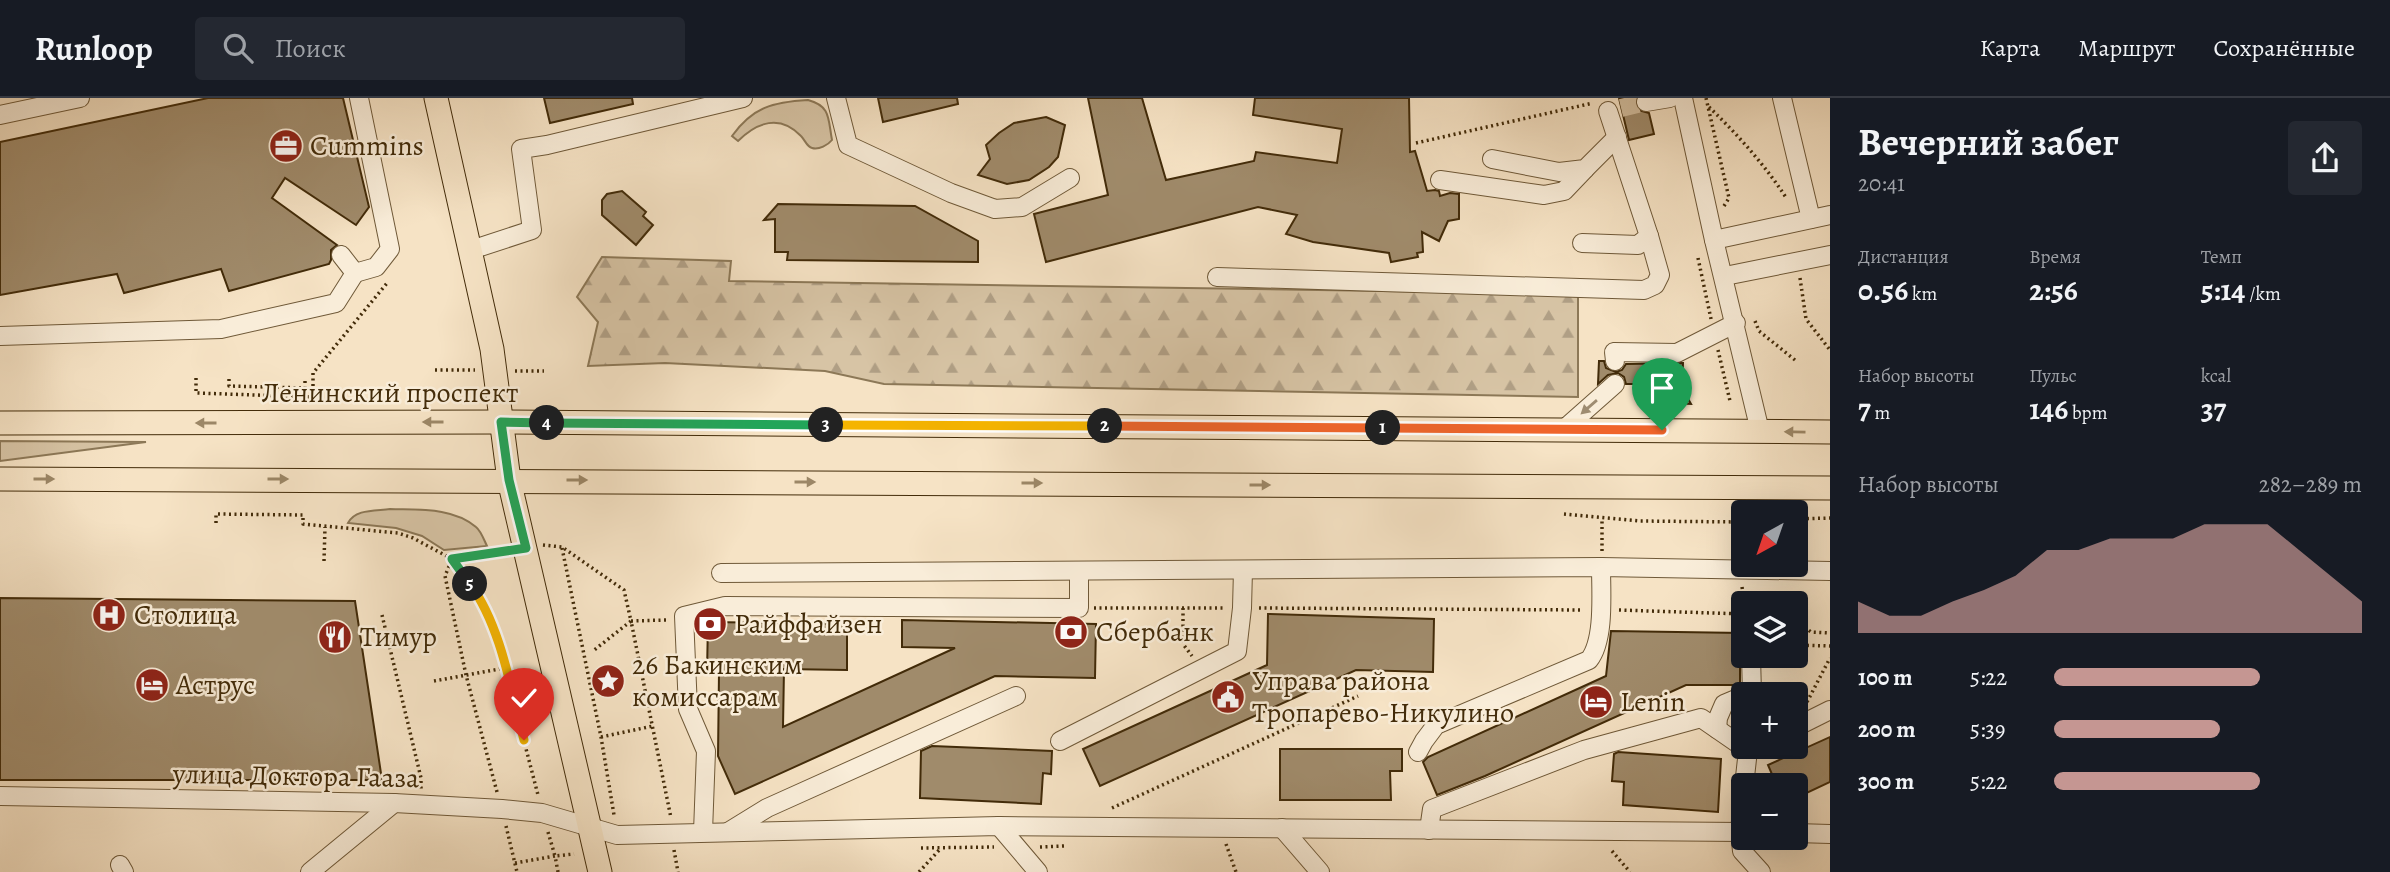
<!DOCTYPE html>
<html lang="ru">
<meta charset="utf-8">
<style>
body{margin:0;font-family:Alegreya,serif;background:#242831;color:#f1f3f6;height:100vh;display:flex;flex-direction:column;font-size:26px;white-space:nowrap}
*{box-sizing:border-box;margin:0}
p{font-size:23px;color:#9ea1a6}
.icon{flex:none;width:38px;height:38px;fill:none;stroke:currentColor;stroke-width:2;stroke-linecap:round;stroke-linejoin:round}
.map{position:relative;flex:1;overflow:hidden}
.details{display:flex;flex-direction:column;background:#171b24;width:560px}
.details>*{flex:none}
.needle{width:46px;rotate:220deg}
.fabs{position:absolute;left:1731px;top:402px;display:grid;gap:14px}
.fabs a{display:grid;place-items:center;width:77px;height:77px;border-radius:7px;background:#171b24;box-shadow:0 7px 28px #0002;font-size:35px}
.pin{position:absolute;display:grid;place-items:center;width:60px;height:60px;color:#fff;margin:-72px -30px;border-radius:50% 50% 50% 0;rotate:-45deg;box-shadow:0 0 7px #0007}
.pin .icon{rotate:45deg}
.km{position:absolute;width:35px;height:35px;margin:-18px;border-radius:50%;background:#222;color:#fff;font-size:19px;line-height:35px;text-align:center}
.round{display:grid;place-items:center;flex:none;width:74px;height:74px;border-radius:7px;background:#242831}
.head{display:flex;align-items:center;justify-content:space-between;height:119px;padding:0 28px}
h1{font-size:38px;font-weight:700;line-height:52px}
.figures{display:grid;grid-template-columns:repeat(3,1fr);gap:10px;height:119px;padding:7px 28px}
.figures div{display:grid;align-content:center}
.figures b{font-size:30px;font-weight:700}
.figures small{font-size:19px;font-weight:400}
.figures p{font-size:19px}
.chart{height:196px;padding:14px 28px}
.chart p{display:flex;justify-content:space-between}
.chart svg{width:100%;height:126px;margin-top:7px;fill:#c59692;opacity:.7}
ul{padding:0 28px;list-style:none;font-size:23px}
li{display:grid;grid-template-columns:112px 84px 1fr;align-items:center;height:52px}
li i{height:18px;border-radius:9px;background:#c59692}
header{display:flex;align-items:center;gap:42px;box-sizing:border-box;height:98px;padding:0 35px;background:#171b24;border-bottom:2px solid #363941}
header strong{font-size:33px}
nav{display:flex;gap:38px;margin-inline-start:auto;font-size:24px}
.search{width:490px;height:63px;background:#242831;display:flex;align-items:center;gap:18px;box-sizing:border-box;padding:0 24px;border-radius:7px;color:#9ea1a6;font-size:26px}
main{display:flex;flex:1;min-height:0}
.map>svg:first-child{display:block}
</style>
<header>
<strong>Runloop</strong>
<div class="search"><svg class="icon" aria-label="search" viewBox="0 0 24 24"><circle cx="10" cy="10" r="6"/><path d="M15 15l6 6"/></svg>Поиск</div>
<nav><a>Карта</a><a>Маршрут</a><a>Сохранённые</a></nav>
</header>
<main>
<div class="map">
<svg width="1830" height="774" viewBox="0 0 1830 774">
<defs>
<pattern id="forest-firs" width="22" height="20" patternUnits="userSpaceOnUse" patternTransform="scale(1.75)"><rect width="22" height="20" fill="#d7c4a5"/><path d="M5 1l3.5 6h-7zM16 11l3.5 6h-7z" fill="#b09f85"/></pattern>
</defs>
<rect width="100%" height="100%" fill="#f6e3c5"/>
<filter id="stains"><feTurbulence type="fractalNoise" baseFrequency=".00286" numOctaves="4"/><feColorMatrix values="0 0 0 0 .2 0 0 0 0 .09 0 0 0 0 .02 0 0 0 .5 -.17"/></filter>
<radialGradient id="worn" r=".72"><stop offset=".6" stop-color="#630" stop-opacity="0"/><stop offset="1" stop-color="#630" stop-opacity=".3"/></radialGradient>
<!-- grass -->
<g fill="#d7c4a5" stroke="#8c7857" stroke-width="2">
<path d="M808 2C831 8 828 21 832 42 828 47 819 52 812 50 807 49 805 42 801 38 780 16 757 24 738 43L732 38C753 9 773 4 808 2Z"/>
<path d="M0 343 146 344 0 363Z"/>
<path d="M390 411C418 412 453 409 476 429 481 433 484 442 487 448L444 452 422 438 396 430 348 425C355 411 375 413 390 411Z"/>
</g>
<!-- forest -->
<path fill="url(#forest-firs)" stroke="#8c7857" stroke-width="2" d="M602 159 731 163 729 183 1578 196V299L884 286 825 273 665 265 588 268 598 224 577 199Z"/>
<!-- building -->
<g fill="#a08b6b" stroke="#422b09" stroke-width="2">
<path d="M208 0H343L369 109 356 127 285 80 272 100 337 147 331 152V162L329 166 229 193 221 171 124 195 117 176 0 197V44Z"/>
<path d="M544 0H632L633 6 550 25Z"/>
<path d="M878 0H957L958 6 883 24Z"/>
<path d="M1088 0H1142L1166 82 1254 63 1256 54 1337 65 1342 31 1253 17 1255 0H1409L1410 54 1415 53 1427 93 1435 92 1439 93 1440 98 1450 95 1459 96V121L1448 123 1439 143 1422 134 1423 154 1417 155 1418 159 1391 164 1389 155 1313 144 1286 136 1297 117 1258 109 1046 164 1034 116 1108 97Z"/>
<path d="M1619 0H1635L1638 12 1649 15 1654 36 1629 42Z"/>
<path d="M1046 19 1065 27 1058 59 1049 69 1029 82 1007 86 978 77 990 61 986 47 999 35 1014 25Z"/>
<path d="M622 93 646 114 643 118 653 127 636 147 602 117V102L607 96Z"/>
<path d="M778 106 915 108 978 143V164L787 162 788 154H775V121L764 122Z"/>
<path d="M1599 263H1604L1606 270 1616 274 1622 272 1626 266 1683 265 1682 290 1691 306 1667 305V302H1659V286H1626L1624 279 1618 275 1608 277 1598 286Z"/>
<path d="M0 500 355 503 382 682H0Z"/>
<path d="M1268 516 1434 521 1433 574 1356 572 1100 688 1083 651 1267 567Z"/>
<path d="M902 522 1096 526 1095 580 995 578 735 696 718 658 719 575 707 574 708 524 847 526V572L784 571 783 629 955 550 902 549Z"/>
<path d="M1611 533 1743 535V550L1740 558V587H1686L1485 678 1437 697 1423 664 1428 659 1606 578Z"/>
<path d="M1830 639V684L1796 700V688H1777L1768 667Z"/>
<path d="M932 648 1052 653 1051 676 1043 675 1041 706 920 700 921 653Z"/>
<path d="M1280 651H1402V673H1390L1391 702H1280Z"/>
<path d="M1618 654 1721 661 1718 714 1623 707 1624 684 1612 683 1614 656Z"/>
</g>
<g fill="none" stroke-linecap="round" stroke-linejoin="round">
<!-- minor-tunnel -->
<path stroke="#d2be9f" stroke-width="18" stroke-dasharray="18 9" stroke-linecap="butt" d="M1621 10 1646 4"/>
<!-- minor casing -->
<g stroke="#6f5938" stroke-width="20">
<g id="minor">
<path d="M836 0 848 47 951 95 995 111 1022 109 1070 80"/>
<path d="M1683 0 1714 142 1760 333"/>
<path d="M1782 0 1811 121"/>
<path d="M1646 4 1670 0"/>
<path d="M0 17 80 0"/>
<path d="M1492 61 1559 74 1585 71 1617 39"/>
<path d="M1440 82 1544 97 1564 93 1585 71"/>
<path d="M1714 142 1830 117"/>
<path d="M1582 145 1638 147 1649 138 1608 13"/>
<path d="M471 152 532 132 521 51 547 47 743 0"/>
<path d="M341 157 355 175 376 169 390 151 359 0"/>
<path d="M1725 178 1830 157"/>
<path d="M1217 179 1644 192 1655 187 1660 177 1649 138"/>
<path d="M0 238 221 231 336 205 355 175"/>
<path d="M1615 263 1614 254 1677 255 1736 225"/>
<path d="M1563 332 1615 286"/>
<path d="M721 475 1601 469 1830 473"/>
<path d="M1748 597 1752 596 1751 558"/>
<path d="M1796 629 1830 612"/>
<path d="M1717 631 1718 620 1724 606 1743 598"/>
<path d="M1060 643 1237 553 1242 510 1243 472"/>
<path d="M1744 649 1748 652 1744 688"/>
<path d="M1418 654 1424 643 1436 627 1589 562C1605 542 1601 494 1601 469"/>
<path d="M0 698 394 705 502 711 542 715 617 737 999 728 1743 734"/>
<path d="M999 728 1038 774"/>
<path d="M1282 730 1320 774"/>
<path d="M1429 732 1432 711 1584 652 1701 620 1743 649"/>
<path d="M703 734 706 653 688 611 684 518 725 508 1079 510V474"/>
<path d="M728 734 767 710 1016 598"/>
<path d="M1740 734 1742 753 1761 774"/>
<path d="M1740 734 1743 700"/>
<path d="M1796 735 1830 736"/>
<path d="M120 767 124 774"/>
<path d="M310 774 394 705"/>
</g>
</g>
<!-- major casing -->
<g stroke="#422b09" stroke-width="25">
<g id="major">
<path d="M436 0 492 251 509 382 600 774"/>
<path d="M0 325 501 324 1830 334"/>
<path d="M0 381 1830 390"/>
</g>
</g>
<!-- path -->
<g stroke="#422b09" stroke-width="3.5" stroke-dasharray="2 3.5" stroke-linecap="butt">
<path d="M1706 0 1729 100 1724 108"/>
<path d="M1709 9C1738 37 1765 67 1787 101"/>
<path d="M1416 45 1593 5"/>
<path d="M1698 160 1711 221"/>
<path d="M1800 180 1806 221 1830 252"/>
<path d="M1755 223 1759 233 1795 262"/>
<path d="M1718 252 1730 303"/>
<path d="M435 272H475"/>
<path d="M515 273H544"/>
<path d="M196 280V295L313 299V275L388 184"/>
<path d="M229 281V288L305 290V283"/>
<path d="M1564 416 1640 423 1743 424"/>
<path d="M1796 421 1830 420"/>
<path d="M216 425V416L303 417V426L398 435 413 440 452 461 484 504 505 570 538 697"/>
<path d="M543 447 562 449 624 492 631 523 593 553"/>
<path d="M562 450 601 639 614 717"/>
<path d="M1602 453V420"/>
<path d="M1741 453 1742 424"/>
<path d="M324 463 325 429"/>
<path d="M1742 489 1745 506"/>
<path d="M1094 510H1226"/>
<path d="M1183 510V546L1192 558"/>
<path d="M1259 510 1583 512"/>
<path d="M1619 512 1743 516"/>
<path d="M382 517 421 680V691"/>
<path d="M666 522 631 523 671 720"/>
<path d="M1796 522 1811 534 1830 535"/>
<path d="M1796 547 1830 548"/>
<path d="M434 583 505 570"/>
<path d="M1807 604 1830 560"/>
<path d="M601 639 653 628"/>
<path d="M497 694 466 577 445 478 452 461 504 455"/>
<path d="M1112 710 1358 598"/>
<path d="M506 728 517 774"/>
<path d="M548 734 555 758 574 756"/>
<path d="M1226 746 1236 774"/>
<path d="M1040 749 1064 748"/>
<path d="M921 750 994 749"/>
<path d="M674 752 678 774"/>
<path d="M1612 753 1630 774"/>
<path d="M515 765 555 758 558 774"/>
<path d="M919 774 941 750"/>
</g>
<!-- minor -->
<use href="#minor" stroke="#f9edd9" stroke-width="18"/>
<!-- major -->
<use href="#major" stroke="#f6e3c5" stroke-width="23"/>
</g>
<!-- one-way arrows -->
<defs><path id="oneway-solid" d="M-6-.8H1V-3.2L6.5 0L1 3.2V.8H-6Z" transform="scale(1.75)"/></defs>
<use fill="#9e8c71" href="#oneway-solid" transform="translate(1589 309) rotate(139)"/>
<g fill="#9c8767">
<use href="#oneway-solid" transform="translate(433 324) rotate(180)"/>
<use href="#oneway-solid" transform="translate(206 325) rotate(180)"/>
<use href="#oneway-solid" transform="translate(1795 334) rotate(-179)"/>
<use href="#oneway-solid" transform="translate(44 381)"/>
<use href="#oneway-solid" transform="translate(278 381)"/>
<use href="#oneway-solid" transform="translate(577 382)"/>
<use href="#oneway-solid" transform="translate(805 384)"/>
<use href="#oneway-solid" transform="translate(1032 385)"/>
<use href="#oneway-solid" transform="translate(1260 387)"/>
</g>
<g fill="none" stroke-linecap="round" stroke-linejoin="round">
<!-- split-1 casing -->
<g stroke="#fff" stroke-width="14">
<path id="split-1" d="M1383 330 1662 332"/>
</g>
<!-- split-2 casing -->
<g stroke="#fff" stroke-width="14">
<path id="split-2" d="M1105 328 1383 330"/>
</g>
<!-- split-3 casing -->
<g stroke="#fff" stroke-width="14">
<path id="split-3" d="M826 327 1105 328"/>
</g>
<!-- split-4 casing -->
<g stroke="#fff" stroke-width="14">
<path id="split-4" d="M547 325 826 327"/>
</g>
<!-- split-5 casing -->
<g stroke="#fff" stroke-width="14">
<path id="split-5" d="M470 486 452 461 526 450 509 382 501 324 547 325"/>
</g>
<!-- split-6 casing -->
<g stroke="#fff" stroke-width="14">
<path id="split-6" d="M470 486C501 528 511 592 524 642"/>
</g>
<!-- split-1 -->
<use href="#split-1" stroke="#f0652b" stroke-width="9"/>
<!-- split-2 -->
<use href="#split-2" stroke="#f0652b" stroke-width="9"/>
<!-- split-3 -->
<use href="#split-3" stroke="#f5b400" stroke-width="9"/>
<!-- split-4 -->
<use href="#split-4" stroke="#22a559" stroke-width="9"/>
<!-- split-5 -->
<use href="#split-5" stroke="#22a559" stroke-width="9"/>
<!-- split-6 -->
<use href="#split-6" stroke="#f5b400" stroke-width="9"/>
</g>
<!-- icons -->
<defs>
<g id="office-disc" transform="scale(1.75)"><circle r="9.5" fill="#8f2418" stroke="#f9edd9"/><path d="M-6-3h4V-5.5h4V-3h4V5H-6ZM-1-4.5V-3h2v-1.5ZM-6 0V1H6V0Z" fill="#fff"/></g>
<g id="hospital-disc" transform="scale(1.75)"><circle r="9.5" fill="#8f2418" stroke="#f9edd9"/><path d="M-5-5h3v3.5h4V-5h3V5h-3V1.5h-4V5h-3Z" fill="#fff"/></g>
<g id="bank-disc" transform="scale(1.75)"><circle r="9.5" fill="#8f2418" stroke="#f9edd9"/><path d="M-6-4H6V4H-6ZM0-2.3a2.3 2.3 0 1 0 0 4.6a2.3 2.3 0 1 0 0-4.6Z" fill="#fff"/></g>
<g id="restaurant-disc" transform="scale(1.75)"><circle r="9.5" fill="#8f2418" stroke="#f9edd9"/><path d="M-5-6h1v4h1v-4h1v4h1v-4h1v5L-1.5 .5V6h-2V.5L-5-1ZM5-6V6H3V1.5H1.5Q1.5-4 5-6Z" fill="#fff"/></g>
<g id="sight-disc" transform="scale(1.75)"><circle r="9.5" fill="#8f2418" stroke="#f9edd9"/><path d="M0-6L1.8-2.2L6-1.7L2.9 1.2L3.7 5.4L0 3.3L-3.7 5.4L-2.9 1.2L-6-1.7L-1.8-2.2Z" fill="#fff"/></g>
<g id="hotel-disc" transform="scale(1.75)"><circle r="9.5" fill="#8f2418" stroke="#f9edd9"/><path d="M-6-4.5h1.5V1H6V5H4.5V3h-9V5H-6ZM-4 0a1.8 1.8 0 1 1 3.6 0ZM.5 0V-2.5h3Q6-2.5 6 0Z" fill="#fff"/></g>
<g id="civic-disc" transform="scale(1.75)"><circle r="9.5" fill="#8f2418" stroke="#f9edd9"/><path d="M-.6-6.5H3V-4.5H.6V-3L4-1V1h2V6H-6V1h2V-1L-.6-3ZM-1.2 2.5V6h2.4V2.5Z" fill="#fff"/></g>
</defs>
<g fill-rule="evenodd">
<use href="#office-disc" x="286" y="48"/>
<use href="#hospital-disc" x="109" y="517"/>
<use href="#bank-disc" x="710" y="526"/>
<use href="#bank-disc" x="1071" y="534"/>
<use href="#restaurant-disc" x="335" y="539"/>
<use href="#sight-disc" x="608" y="583"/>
<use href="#hotel-disc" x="152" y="587"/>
<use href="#civic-disc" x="1228" y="599"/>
<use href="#hotel-disc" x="1596" y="604"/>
</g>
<g text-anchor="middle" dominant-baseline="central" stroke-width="5" stroke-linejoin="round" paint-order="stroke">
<!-- poi labels -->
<g font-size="28" fill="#422b09" stroke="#f9edd9" text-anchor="start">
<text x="310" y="48">Cummins</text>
<text x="134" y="517">Столица</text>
<text x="734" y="526">Райффайзен</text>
<text x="1096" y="534">Сбербанк</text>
<text x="360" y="539">Тимур</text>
<text x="632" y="567">26 Бакинским<tspan x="632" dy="32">комиссарам</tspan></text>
<text x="1252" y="583">Управа района<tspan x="1252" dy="32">Тропарево-Никулино</tspan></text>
<text x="176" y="587">Аструс</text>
<text x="1620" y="604">Lenin</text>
</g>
<!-- street labels -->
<g font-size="28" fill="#422b09" stroke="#f9edd9">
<text x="390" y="295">Ленинский проспект</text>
<text transform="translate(296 678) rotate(1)">улица Доктора Гааза</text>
</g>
</g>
<rect width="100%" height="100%" filter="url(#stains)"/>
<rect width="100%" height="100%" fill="url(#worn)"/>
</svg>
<div class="fabs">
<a><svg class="needle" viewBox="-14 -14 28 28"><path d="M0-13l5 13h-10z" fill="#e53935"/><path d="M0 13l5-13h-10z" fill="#9ea1a6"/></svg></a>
<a><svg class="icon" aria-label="layers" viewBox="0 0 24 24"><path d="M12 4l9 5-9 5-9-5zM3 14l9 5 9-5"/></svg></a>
<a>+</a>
<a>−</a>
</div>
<div class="pin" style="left:1662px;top:332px;background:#1e9e55"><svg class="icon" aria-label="arrive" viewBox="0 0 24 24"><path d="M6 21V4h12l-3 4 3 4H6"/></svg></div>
<div class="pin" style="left:524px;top:642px;background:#d93025"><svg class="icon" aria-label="check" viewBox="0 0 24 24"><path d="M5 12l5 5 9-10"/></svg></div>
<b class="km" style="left:1383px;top:330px">1</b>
<b class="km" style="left:1105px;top:328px">2</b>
<b class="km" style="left:826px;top:327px">3</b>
<b class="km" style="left:547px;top:325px">4</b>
<b class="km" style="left:470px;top:486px">5</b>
</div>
<section class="details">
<div class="head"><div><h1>Вечерний забег</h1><p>20:41</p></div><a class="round"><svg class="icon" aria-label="share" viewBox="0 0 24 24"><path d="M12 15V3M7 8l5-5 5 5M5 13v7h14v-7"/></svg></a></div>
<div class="figures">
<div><p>Дистанция</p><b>0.56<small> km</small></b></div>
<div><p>Время</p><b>2:56</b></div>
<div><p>Темп</p><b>5:14<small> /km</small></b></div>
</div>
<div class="figures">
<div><p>Набор высоты</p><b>7<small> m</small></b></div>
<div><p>Пульс</p><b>146<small> bpm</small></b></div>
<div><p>kcal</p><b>37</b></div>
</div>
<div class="chart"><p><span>Набор высоты</span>282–289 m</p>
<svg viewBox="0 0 160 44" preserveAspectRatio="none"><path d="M0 44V33L10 38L20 38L30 33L40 29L50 24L60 15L70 15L80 11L90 11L100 11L110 6L120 6L130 6L140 15L150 24L160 33V44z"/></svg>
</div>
<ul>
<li><b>100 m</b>5:22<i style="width:67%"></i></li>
<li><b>200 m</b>5:39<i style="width:54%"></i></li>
<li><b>300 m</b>5:22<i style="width:67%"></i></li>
</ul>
</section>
</main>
